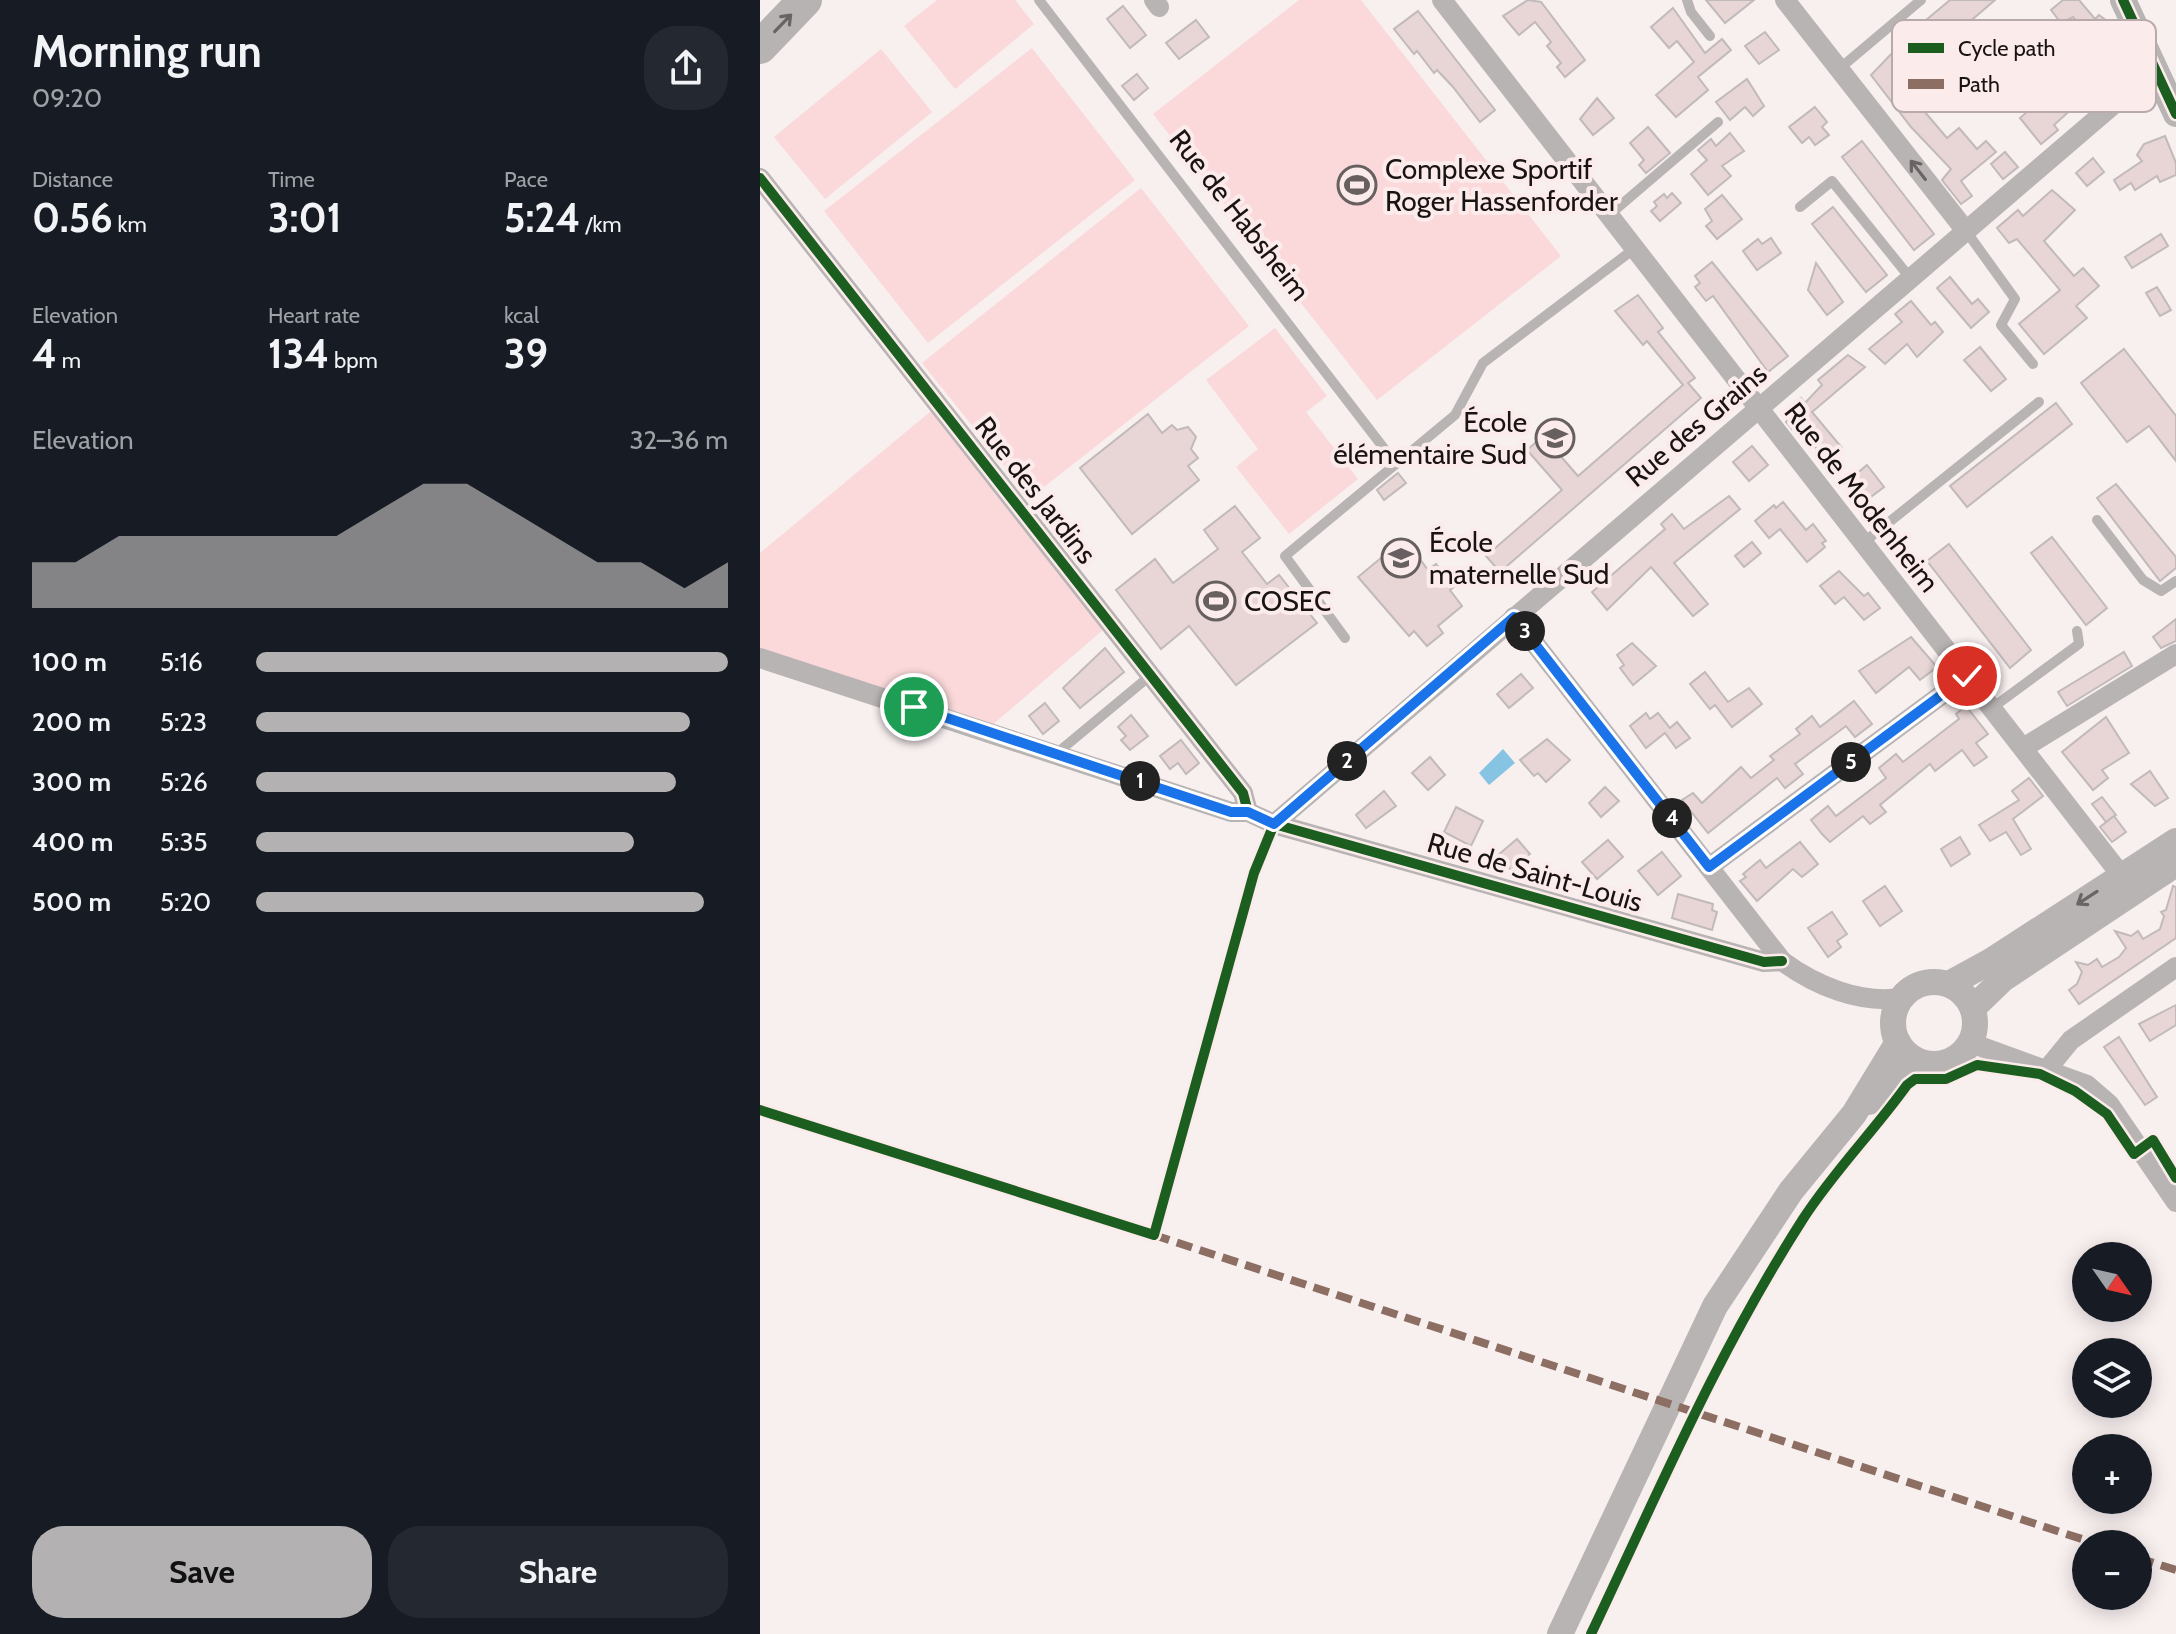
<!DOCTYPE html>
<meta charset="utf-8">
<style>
body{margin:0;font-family:Cabin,sans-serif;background:#242831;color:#f1f3f6;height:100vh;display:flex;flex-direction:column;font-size:30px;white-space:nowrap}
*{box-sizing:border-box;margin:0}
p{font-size:26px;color:#9ea1a6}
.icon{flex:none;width:44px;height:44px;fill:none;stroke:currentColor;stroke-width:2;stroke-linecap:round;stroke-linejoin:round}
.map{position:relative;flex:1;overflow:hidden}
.details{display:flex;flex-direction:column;background:#171b24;width:760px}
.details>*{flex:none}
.needle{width:52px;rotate:124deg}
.buttons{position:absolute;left:1312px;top:1242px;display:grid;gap:16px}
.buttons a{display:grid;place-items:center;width:80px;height:80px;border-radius:50%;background:#171b24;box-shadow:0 4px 20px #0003;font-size:40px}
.pin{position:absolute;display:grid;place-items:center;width:68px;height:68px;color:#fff;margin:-34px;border:4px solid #fff;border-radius:50%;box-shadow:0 2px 8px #0007}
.km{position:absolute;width:40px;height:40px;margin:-20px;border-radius:50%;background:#222;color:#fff;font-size:22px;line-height:40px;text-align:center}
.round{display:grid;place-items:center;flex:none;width:84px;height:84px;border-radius:32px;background:#242831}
.overview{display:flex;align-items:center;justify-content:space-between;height:136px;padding:0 32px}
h1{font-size:44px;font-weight:700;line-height:60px}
.stats{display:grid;grid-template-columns:repeat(3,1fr);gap:12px;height:136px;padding:8px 32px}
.stats div{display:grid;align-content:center}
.stats b{font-size:40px;font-weight:700}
.stats small{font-size:22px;font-weight:400}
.stats p{font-size:22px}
.chart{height:224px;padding:16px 32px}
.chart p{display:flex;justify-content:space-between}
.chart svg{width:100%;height:144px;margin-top:8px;fill:#b3b1b2;opacity:.7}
.cta{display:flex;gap:16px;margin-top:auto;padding:16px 32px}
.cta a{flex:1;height:92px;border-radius:32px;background:#b3b1b2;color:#111;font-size:32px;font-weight:700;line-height:92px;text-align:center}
.cta a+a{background:#242831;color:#f1f3f6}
ul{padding:0 32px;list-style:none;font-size:26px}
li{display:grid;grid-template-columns:128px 96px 1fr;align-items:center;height:60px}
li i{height:20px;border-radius:10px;background:#b3b1b2}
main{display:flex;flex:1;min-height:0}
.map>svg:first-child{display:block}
</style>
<main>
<section class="details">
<div class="overview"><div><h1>Morning run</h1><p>09:20</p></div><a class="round"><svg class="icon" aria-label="share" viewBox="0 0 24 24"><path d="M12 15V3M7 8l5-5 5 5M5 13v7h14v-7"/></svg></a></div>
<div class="stats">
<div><p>Distance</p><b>0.56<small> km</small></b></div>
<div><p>Time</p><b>3:01</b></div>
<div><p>Pace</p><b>5:24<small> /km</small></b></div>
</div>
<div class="stats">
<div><p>Elevation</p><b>4<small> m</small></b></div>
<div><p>Heart rate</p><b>134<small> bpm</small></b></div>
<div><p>kcal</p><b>39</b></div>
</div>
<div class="chart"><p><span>Elevation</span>32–36 m</p>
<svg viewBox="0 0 160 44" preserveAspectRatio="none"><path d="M0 44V30L10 30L20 22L30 22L40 22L50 22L60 22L70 22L80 14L90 6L100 6L110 14L120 22L130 30L140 30L150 38L160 30V44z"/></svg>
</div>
<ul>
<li><b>100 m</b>5:16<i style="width:100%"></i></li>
<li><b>200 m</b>5:23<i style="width:92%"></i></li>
<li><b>300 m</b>5:26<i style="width:89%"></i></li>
<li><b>400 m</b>5:35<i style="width:80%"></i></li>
<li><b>500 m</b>5:20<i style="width:95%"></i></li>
</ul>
<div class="cta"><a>Save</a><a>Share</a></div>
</section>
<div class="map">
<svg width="1416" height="1634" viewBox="0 0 1416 1634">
<rect width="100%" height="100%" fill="#f8efef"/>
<!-- green -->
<g fill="#fbd9da">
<path d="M177 0H255L274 24 195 89 144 26Z"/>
<path d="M539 0H601L801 256 617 400 393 114Z"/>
<path d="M272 48 375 180 168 343 64 211Z"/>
<path d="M121 49 172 112 65 199 14 137Z"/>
<path d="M381 188 489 326 270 498 162 363Z"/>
<path d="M515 328 567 396 546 412 598 479 529 534 476 467 498 449 446 380Z"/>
<path d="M171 411 343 630 223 733 0 654V553Z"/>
</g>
<!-- water -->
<path fill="#87c4e4" d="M743 749 755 763 729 785 719 773Z"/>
<!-- building -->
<g fill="#e8d6d6" stroke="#c2baba" stroke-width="2">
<path d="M768 0 781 2 825 60 805 77 797 67 801 63 787 46 791 42 775 22 759 35 743 16Z"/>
<path d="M946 0H994L965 23Z"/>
<path d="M1190 0H1235L1143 79 1158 99 1181 79 1190 89 1164 111 1187 138 1199 128 1217 149 1226 141 1236 152 1201 181 1212 196 1201 204 1182 180 1191 169 1151 127 1111 75 1135 50 1138 52 1171 25 1166 20Z"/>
<path d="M1303 0H1319L1335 19 1339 15 1347 21 1372 58 1331 80 1340 96 1322 110 1317 104 1294 125 1298 130 1281 144 1260 118 1276 104 1282 110 1295 100 1297 102 1321 81 1302 58 1329 36 1313 17 1301 23 1291 10Z"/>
<path d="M363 6 386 35 370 48 347 19Z"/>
<path d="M913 8 945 53 962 39 971 50 938 77 948 90 916 117 896 95 934 62 917 41 909 48 891 27Z"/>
<path d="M658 11 735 110 720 122 693 87 677 70 674 73 657 51 654 54 634 29Z"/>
<path d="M436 20 449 37 419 59 406 43Z"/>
<path d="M1005 32 1019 50 999 64 985 46Z"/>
<path d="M377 74 388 88 374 100 362 86Z"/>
<path d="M987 79 1004 106 993 116 985 107 970 120 956 102Z"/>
<path d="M837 98 854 118 833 135 820 119Z"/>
<path d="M1055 107 1067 122 1062 127 1069 135 1055 145 1049 137 1042 143 1029 127Z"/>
<path d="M888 127 910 153 886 173 879 165 884 160 870 143Z"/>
<path d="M970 133 984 151 962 166 971 176 948 195 931 174 947 160 938 150 951 139 956 146Z"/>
<path d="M1405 136 1416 163V175L1400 182 1397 176 1375 190 1371 183 1360 190 1354 180 1382 161 1377 155 1384 144Z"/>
<path d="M1102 141 1174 234 1154 250 1082 157Z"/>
<path d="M1245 152 1258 167 1243 179 1231 164Z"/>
<path d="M1333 158 1344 172 1327 186 1316 173Z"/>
<path d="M1292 190 1315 210 1284 241 1314 276 1323 268 1339 286 1316 306 1327 318 1284 354 1259 324 1300 290 1257 239 1249 243 1237 228 1258 210 1263 216Z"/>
<path d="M912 193 921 203 900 221 891 211 897 206 894 202 904 194 907 198Z"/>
<path d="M962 195 982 219 957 239 946 226 952 221 945 209Z"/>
<path d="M1073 207 1127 275 1106 292 1052 224Z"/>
<path d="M1401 234 1408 246 1372 268 1365 257Z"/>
<path d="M1011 238 1021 253 997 270 983 251 998 239 1002 244Z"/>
<path d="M952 262 1028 356 1008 372 953 296 946 301 935 287 940 283 935 276Z"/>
<path d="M1056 263 1083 302 1067 315 1048 290Z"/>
<path d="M1190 277 1212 304 1218 299 1229 312 1211 328 1177 288Z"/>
<path d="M1397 287 1411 310 1400 316 1386 293Z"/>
<path d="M878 295 903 328 898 332 935 378 928 383 941 398 740 572 726 556 802 490 767 450 783 436 818 476 923 385 887 341 883 345 855 311Z"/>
<path d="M1151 301 1171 325 1175 322 1183 332 1157 357 1147 344 1125 364 1109 349 1142 322 1135 314Z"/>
<path d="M1220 347 1246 379 1231 391 1204 360Z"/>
<path d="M1364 349 1416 416V461L1389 426 1367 442 1321 383Z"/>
<path d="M1088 355 1105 367 1052 412 1082 448 1067 461 1037 425 1032 429 1026 422 1030 417 1025 411 1041 398 1045 403 1062 385 1058 380Z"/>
<path d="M1296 403 1312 424 1207 507 1190 486Z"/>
<path d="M388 414 402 433 412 425 417 430 428 427 436 437 431 449 438 458 428 466 439 480 372 534 320 468Z"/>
<path d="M992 446 1008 465 989 481 973 462Z"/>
<path d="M1107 465 1124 487 1104 502 1088 481Z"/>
<path d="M638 473 646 483 624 500 617 490Z"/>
<path d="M1356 484 1416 557V568L1400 581 1337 498Z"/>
<path d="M969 496 980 509 914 563 948 604 933 616 891 567 847 610 832 592 905 529 901 524 912 514 924 529Z"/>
<path d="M1023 502 1046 530 1053 524 1066 541 1062 543 1065 547 1047 562 1020 529 1009 538 995 521 1014 505 1016 508Z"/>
<path d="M475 506 500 538 482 552 507 584 519 575 557 623 476 685 429 626 401 649 356 590 395 559 413 583 458 549 444 530Z"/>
<path d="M1292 537 1347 608 1326 625 1271 553Z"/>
<path d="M992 542 1001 553 984 567 975 556Z"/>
<path d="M1189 544 1271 650 1250 668 1167 561Z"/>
<path d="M657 555 668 570 676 564 694 587 690 590 702 606 678 626 683 633 667 646 654 631 649 636 598 577 621 558 626 565 634 559 641 567Z"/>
<path d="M1079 571 1104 596 1108 593 1120 608 1104 620 1084 597 1075 604 1060 586Z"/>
<path d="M1416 619V641L1401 648 1393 637Z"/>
<path d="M1151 637 1177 667 1160 680 1149 667 1116 693 1099 671Z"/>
<path d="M872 643 896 666 873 685 860 668 864 665 857 655Z"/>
<path d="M345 648 364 672 320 708 303 688Z"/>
<path d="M1364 652 1372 666 1307 706 1298 692Z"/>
<path d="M945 672 968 702 989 688 1002 704 972 727 955 705 950 709 930 684Z"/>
<path d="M761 674 773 688 749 708 737 694Z"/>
<path d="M1094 701 1112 724 1095 737 1086 726 1035 764 1043 774 1025 788 1017 778 948 833 922 800 933 793 942 803 981 767 991 778 1014 760 1010 756 1040 734 1036 729 1052 716 1060 727Z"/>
<path d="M285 703 299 721 283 734 269 716Z"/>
<path d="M1206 706 1228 734 1216 743 1227 757 1214 766 1202 750 1175 771 1170 764 1120 805 1126 812 1110 824 1103 816 1070 842 1062 834 1051 820 1068 806 1076 816 1126 778 1119 768 1136 754 1143 762 1199 719 1196 714Z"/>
<path d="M886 713 890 719 898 713 910 728 917 722 930 738 916 748 905 733 886 748 870 726Z"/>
<path d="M371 715 388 736 370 750 361 740 366 736 358 727Z"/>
<path d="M1346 717 1369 753 1342 770 1348 778 1333 790 1302 752Z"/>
<path d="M787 739 810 760 786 782 778 773 774 776 760 760Z"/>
<path d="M421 740 439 763 426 774 418 763 410 769 400 756Z"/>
<path d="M670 757 685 775 668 790 652 773Z"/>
<path d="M1390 771 1408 798 1395 806 1371 784Z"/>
<path d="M1269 778 1283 796 1253 819 1271 849 1261 855 1246 832 1230 841 1219 825 1259 800 1252 791Z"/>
<path d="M845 787 859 801 841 817 829 803Z"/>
<path d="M624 791 636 806 606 828 596 815Z"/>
<path d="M1342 797 1356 815 1346 822 1332 804Z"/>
<path d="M696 807 723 821 711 846 684 832Z"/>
<path d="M1354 816 1366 832 1352 842 1340 827Z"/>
<path d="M1200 837 1210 854 1191 866 1181 849Z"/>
<path d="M757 839 770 854 751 870 738 855Z"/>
<path d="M848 840 863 857 837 879 822 862Z"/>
<path d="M1040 842 1058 864 1042 877 1033 869 997 901 980 881 986 877 983 874 1000 860 1006 868Z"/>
<path d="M902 852 921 876 898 895 878 871Z"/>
<path d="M1125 886 1142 911 1120 926 1103 901Z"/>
<path d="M1413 886 1416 887V938L1319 1004 1309 990 1317 984 1322 972 1316 962 1328 965 1337 959 1342 967 1359 957 1366 948 1355 931 1371 936 1378 931 1383 939 1400 929 1404 916 1401 912 1406 910Z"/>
<path d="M918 894 953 904 952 910 957 912 952 930 912 918Z"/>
<path d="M1072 912 1087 934 1077 941 1081 947 1068 957 1048 928Z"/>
<path d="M1416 1005V1025L1390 1041 1379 1024Z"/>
<path d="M1359 1037 1397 1097 1385 1105 1344 1047Z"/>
</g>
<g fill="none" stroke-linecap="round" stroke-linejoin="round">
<!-- lane -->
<g stroke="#b9b4b4" stroke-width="10">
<path d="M279 0 636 464"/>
<path d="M927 0 931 12 950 36"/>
<path d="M1079 69 1161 0"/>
<path d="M1040 207 1072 181 1151 279"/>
<path d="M848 216 958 122"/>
<path d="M1206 231 1255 299 1241 325 1273 364"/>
<path d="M1337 520 1383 580 1401 591 1416 581"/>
<path d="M1103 543 1279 402"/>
<path d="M585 638 525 556 695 415 723 363 874 249"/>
<path d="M1232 708 1319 644 1317 631"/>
<path d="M297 753 391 675"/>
</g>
<!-- street -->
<g stroke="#b9b4b4" stroke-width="20">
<path d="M394 0 399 7"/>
<path d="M682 0 1361 875"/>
<path d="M1025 0 1206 231"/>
<path d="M0 178 483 793 488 812 514 824 1004 962 1022 961"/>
<path d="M754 617 1022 961C1056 986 1100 1004 1141 998"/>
<path d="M0 658 471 812H488"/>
<path d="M1263 748 1416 654"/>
<path d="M514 824 1374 87 1400 77"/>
<path d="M949 867 1207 676"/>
<path d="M1211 1043 1327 1085 1349 1104 1416 1202"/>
<path d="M1288 1068 1311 1040 1416 967"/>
</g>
<!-- secondary -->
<g stroke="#b9b4b4" stroke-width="26">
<path d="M1363 0 1416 114"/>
<circle cx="1174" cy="1023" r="41"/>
<path d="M1189 984 1231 961 1416 841"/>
<path d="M1213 1008 1243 979 1416 864"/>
<path d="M1109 1102 1158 1061"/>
<path d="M800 1634 955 1306 1031 1191 1094 1114 1138 1042"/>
</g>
<!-- highway -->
<path stroke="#b8b3b3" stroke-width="34" d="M0 47 45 0"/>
<!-- quiet -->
<g stroke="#8d6e63" stroke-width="8" stroke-dasharray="16 8" stroke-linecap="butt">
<path d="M394 1235 1337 1544"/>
<path d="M1378 1558 1416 1570"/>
</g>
<!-- cycleway casing -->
<g stroke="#fcebeb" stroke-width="15">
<g id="cycleway">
<path d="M1363 0 1416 114"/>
<path d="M0 178 483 793 488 812 514 824 1004 962 1022 961"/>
<path d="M0 1110 394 1235 494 873 514 824"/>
<path d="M831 1634C899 1491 957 1353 1043 1219 1074 1171 1114 1131 1147 1085L1155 1079H1186L1217 1065 1280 1074 1315 1091 1347 1114 1374 1154 1393 1140 1416 1178"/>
</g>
</g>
<!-- cycleway -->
<use href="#cycleway" stroke="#1b5e20" stroke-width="10"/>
</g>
<!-- one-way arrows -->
<defs><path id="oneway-shaft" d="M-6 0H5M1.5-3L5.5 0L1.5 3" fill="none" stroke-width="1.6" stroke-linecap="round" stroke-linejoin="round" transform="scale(2)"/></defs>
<use stroke="#696363" href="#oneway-shaft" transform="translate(23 23) rotate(-46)"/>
<g stroke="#6a6464">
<use href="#oneway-shaft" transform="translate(1158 170) rotate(-128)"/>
<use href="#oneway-shaft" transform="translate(1327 898) rotate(147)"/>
</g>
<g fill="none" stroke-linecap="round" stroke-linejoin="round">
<!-- route casing -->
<g stroke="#fff" stroke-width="16">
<path id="route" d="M154 707 471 812H488L514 824 754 617 949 867 1207 676"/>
</g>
<!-- route -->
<use href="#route" stroke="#1a73e8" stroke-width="10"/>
</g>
<!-- icons -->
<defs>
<g id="stadium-ring" transform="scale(2)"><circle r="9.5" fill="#fcebeb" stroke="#686060" stroke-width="1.5"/><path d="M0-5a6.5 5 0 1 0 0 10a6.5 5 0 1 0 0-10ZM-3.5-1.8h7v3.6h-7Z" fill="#686060"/></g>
<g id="school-ring" transform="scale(2)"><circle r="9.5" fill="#fcebeb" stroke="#686060" stroke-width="1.5"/><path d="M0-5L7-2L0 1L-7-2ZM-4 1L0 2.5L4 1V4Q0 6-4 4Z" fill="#686060"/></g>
</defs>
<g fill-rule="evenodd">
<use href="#stadium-ring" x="597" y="185"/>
<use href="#school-ring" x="795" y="438"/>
<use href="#school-ring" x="641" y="558"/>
<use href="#stadium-ring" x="456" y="601"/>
</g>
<g text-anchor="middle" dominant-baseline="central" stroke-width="8" stroke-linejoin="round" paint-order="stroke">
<!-- poi labels -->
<g font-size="28" fill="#1a1313" stroke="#fcebeb" text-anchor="start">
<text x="625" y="169">Complexe Sportif<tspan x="625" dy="32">Roger Hassenforder</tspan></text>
<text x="767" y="422" text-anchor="end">École<tspan x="767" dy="32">élémentaire Sud</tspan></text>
<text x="669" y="542">École<tspan x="669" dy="32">maternelle Sud</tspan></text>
<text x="484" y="601">COSEC</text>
</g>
<!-- street labels -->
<g font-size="28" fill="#1a1313" stroke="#fcebeb">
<text transform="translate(480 215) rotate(52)">Rue de Habsheim</text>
<text transform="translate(936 425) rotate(-40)">Rue des Grains</text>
<text transform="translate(276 490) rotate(52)">Rue des Jardins</text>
<text transform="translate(1102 497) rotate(52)">Rue de Modenheim</text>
<text transform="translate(775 872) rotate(16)">Rue de Saint-Louis</text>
</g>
</g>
<!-- legend -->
<rect x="1132" y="20" width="264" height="92" rx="12" fill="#fcebeb" stroke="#b8aaaa" stroke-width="2"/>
<rect x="1148" y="43" width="36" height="10" fill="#1b5e20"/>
<rect x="1148" y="79" width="36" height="10" fill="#8d6e63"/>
<g font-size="22" fill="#1a1313">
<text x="1198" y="56">Cycle path</text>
<text x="1198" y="92">Path</text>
</g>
</svg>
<div class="buttons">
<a><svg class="needle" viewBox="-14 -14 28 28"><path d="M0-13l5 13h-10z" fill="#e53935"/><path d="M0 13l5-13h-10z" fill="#9ea1a6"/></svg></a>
<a><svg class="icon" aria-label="layers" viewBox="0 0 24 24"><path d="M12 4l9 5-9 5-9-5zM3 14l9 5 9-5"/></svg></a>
<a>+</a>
<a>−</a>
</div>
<div class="pin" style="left:154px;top:707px;background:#1e9e55"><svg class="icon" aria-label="arrive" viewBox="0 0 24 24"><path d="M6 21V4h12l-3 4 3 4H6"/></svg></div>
<div class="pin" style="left:1207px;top:676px;background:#d93025"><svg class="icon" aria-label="check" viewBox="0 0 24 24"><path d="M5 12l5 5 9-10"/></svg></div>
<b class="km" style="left:380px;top:781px">1</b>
<b class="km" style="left:587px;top:761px">2</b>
<b class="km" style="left:765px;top:631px">3</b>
<b class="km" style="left:912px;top:818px">4</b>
<b class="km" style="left:1091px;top:762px">5</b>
</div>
</main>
